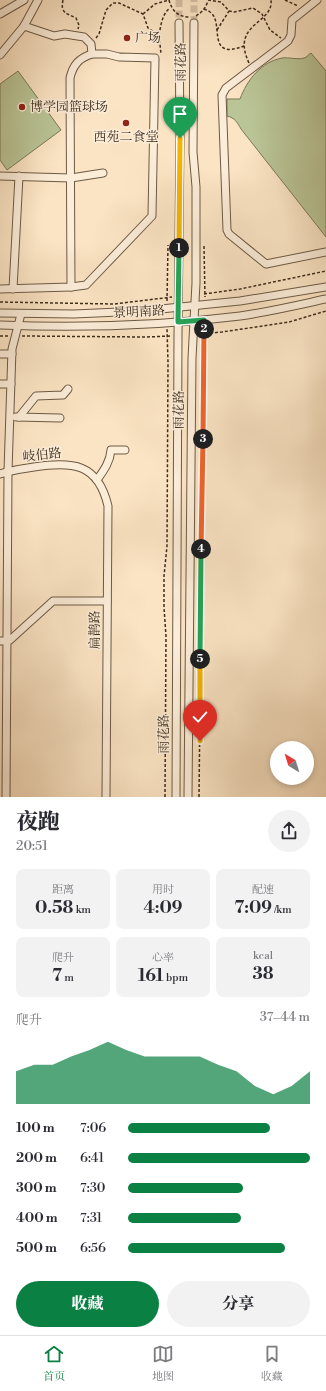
<!DOCTYPE html>
<html lang="zh">
<meta charset="utf-8">
<style>
body{margin:0;font-family:"Libre Bodoni","Noto Serif SC",serif;background:#f2f2f3;color:#2b2b33;height:100vh;display:flex;flex-direction:column;font-size:15px;white-space:nowrap}
*{box-sizing:border-box;margin:0}
p{font-size:13px;color:#7c7c81}
.icon{flex:none;width:22px;height:22px;fill:none;stroke:currentColor;stroke-width:2;stroke-linecap:round;stroke-linejoin:round}
.map{position:relative;height:797px;overflow:hidden}
.drawer{display:flex;flex-direction:column;background:#fff;flex:1}
.drawer>*{flex:none}
.needle{width:26px;rotate:322deg}
.tools{position:absolute;left:270px;top:741px;display:grid;gap:8px}
.tools a{display:grid;place-items:center;width:44px;height:44px;border-radius:50%;background:#fff;box-shadow:0 2px 6px #0003;font-size:20px}
.pin{position:absolute;display:grid;place-items:center;width:34px;height:34px;color:#fff;margin:-41px -17px;border-radius:50% 50% 50% 0;rotate:-45deg;box-shadow:0 0 4px #0007}
.pin .icon{rotate:45deg}
.km{position:absolute;width:20px;height:20px;margin:-10px;border-radius:50%;background:#222;color:#fff;font-size:11px;line-height:20px;text-align:center}
.round{display:grid;place-items:center;flex:none;width:42px;height:42px;border-radius:21px;background:#f2f2f3}
.overview{display:flex;align-items:center;justify-content:space-between;height:68px;padding:0 16px}
h1{font-size:22px;font-weight:800;line-height:30px}
.figures{display:grid;grid-template-columns:repeat(3,1fr);gap:6px;height:68px;padding:4px 16px}
.figures div{display:grid;align-content:center;border-radius:8px;background:#f2f2f3;text-align:center}
.figures b{font-size:17px;font-weight:800}
.figures small{font-size:11px;font-weight:400}
.figures p{font-size:11px}
.chart{height:112px;padding:8px 16px}
.chart p{display:flex;justify-content:space-between}
.chart svg{width:100%;height:72px;margin-top:4px;fill:#0b8043;opacity:.7}
.primary-button{display:flex;gap:8px;margin-top:auto;padding:8px 16px}
.primary-button a{flex:1;height:46px;border-radius:24px;background:#0b8043;color:#fff;font-size:16px;font-weight:800;line-height:46px;text-align:center}
.primary-button a+a{background:#f2f2f3;color:#2b2b33}
ul{padding:0 16px;list-style:none;font-size:13px}
li{display:grid;grid-template-columns:64px 48px 1fr;align-items:center;height:30px}
li i{height:10px;border-radius:5px;background:#0b8043}
.tab-bar{display:flex;justify-content:space-around;align-items:center;height:56px;border-top:1px solid #e1e1e2;background:#fff;font-size:11px;color:#7c7c81}
.tab-bar a{display:grid;justify-items:center;gap:2px}
.tab-bar .on{color:#0b8043}
.map>svg:first-child{display:block}
</style>
<div class="map">
<svg width="326" height="797" viewBox="0 0 326 797">
<rect width="100%" height="100%" fill="#fbe4c4"/>
<filter id="stains"><feTurbulence type="fractalNoise" baseFrequency=".005" numOctaves="4"/><feColorMatrix values="0 0 0 0 .2 0 0 0 0 .09 0 0 0 0 .02 0 0 0 .5 -.17"/></filter>
<radialGradient id="worn" r=".72"><stop offset=".6" stop-color="#630" stop-opacity="0"/><stop offset="1" stop-color="#630" stop-opacity=".3"/></radialGradient>
<!-- green -->
<g fill="#bac597" stroke="#7b7859">
<path d="M311 53 326 71V237L241 129C237 122 235 118 227 116V99H240C247 80 261 62 282 58 289 57 298 60 304 58 306 58 309 54 311 53Z"/>
<path d="M18 71 61 130 7 170 0 160V84Z"/>
</g>
<g fill="none" stroke-linecap="round" stroke-linejoin="round">
<!-- minor-tunnel -->
<g stroke="#d5bfa2" stroke-width="7" stroke-dasharray="7 3.5" stroke-linecap="butt">
<path d="M179 0V23"/>
<path d="M194 23V0"/>
</g>
<!-- minor casing -->
<g stroke="#6c5a45" stroke-width="9">
<g id="minor">
<path d="M317 0 292 20 291 35 288 41 226 88 222 95 227 230 229 234 266 264 326 252"/>
<path d="M0 14 24 0"/>
<path d="M0 55 24 26 38 0"/>
<path d="M0 176 71 178 103 173"/>
<path d="M71 287 70 78C73 65 79 58 92 54"/>
<path d="M0 289 71 287 86 285 152 216 155 58 119 57 107 54H92L91 44 84 37 65 34 54 36 24 26"/>
<path d="M13 289 19 176"/>
<path d="M0 313 74 314 141 311 240 301 326 287"/>
<path d="M0 325C80 328 160 326 240 316 268 312 298 305 326 299"/>
<path d="M0 354H12"/>
<path d="M0 384H11"/>
<path d="M16 417 60 418"/>
<path d="M19 417 36 396 63 395 68 389"/>
<path d="M0 474C11 470 22 469 34 467 72 461 98 463 108 506L106 797"/>
<path d="M97 480C104 470 110 462 111 450H125"/>
<path d="M0 641H7L10 640 53 601H107"/>
<path d="M6 797 8 471 12 349 21 314"/>
<path d="M176 797 178 336 180 138 179 23"/>
<path d="M188 797 192 358 196 283V187L193 152 194 23"/>
</g>
</g>
<!-- path -->
<g stroke="#3c2c1b" stroke-width="1.5" stroke-dasharray="3 2" stroke-linecap="butt">
<path d="M63 0C60 14 67 13 76 18L79 25 78 29"/>
<path d="M169 0C172 11 178 17 190 17"/>
<path d="M208 0 221 2 229 11 234 12 253 8 262 14 270 30 281 38"/>
<path d="M285 0 298 6"/>
<path d="M204 9C206 10 208 10 210 12 225 22 205 61 244 46"/>
<path d="M143 14 155 4 169 0"/>
<path d="M196 16C202 12 205 9 208 1"/>
<path d="M217 30 229 11"/>
<path d="M159 35C161 25 162 14 170 8"/>
<path d="M96 38 99 34 106 10 113 3H119L143 14 148 28 159 35 161 54"/>
<path d="M249 63C230 23 274 24 271 0"/>
<path d="M204 246 205 297"/>
<path d="M204 294 240 289 326 271"/>
<path d="M167 301 168 245"/>
<path d="M0 302 114 304 172 297"/>
<path d="M200 334 222 332 289 322 326 311"/>
<path d="M0 336H8"/>
<path d="M22 336 145 337 172 336"/>
<path d="M165 797 166 636 164 608V576L167 546 168 362 167 329"/>
<path d="M199 797 204 327"/>
</g>
<!-- minor -->
<use href="#minor" stroke="#fcedd9" stroke-width="7"/>
</g>
<g fill="none" stroke-linecap="round" stroke-linejoin="round">
<!-- split-1 casing -->
<g stroke="#fff" stroke-width="8">
<path id="split-1" d="M179 248 180 138"/>
</g>
<!-- split-2 casing -->
<g stroke="#fff" stroke-width="8">
<path id="split-2" d="M179 248 178 322 204 320V329"/>
</g>
<!-- split-3 casing -->
<g stroke="#fff" stroke-width="8">
<path id="split-3" d="M203 439 204 329"/>
</g>
<!-- split-4 casing -->
<g stroke="#fff" stroke-width="8">
<path id="split-4" d="M201 549 203 439"/>
</g>
<!-- split-5 casing -->
<g stroke="#fff" stroke-width="8">
<path id="split-5" d="M200 659 201 549"/>
</g>
<!-- split-6 casing -->
<g stroke="#fff" stroke-width="8">
<path id="split-6" d="M200 741V659"/>
</g>
<!-- split-1 -->
<use href="#split-1" stroke="#f5b400" stroke-width="5"/>
<!-- split-2 -->
<use href="#split-2" stroke="#22a559" stroke-width="5"/>
<!-- split-3 -->
<use href="#split-3" stroke="#f0652b" stroke-width="5"/>
<!-- split-4 -->
<use href="#split-4" stroke="#f0652b" stroke-width="5"/>
<!-- split-5 -->
<use href="#split-5" stroke="#22a559" stroke-width="5"/>
<!-- split-6 -->
<use href="#split-6" stroke="#f5b400" stroke-width="5"/>
</g>
<!-- markers -->
<g fill="#8f2418" stroke="#fcedd9" stroke-width="1.5">
<circle cx="127" cy="38" r="4"/>
<circle cx="22" cy="107" r="4"/>
<circle cx="126" cy="123" r="4"/>
</g>
<g text-anchor="middle" dominant-baseline="central" stroke-width="3" stroke-linejoin="round" paint-order="stroke">
<!-- poi labels -->
<g font-size="13" fill="#3c2c1b" stroke="#fcedd9" text-anchor="start">
<text x="135" y="38">广场</text>
<text x="30" y="107">博学园篮球场</text>
<text x="126" y="137" text-anchor="middle">西苑二食堂</text>
</g>
<!-- street labels -->
<g font-size="13" fill="#3c2c1b" stroke="#fcedd9">
<text transform="translate(181 62) rotate(-90)">雨花路</text>
<text transform="translate(139 312) rotate(-3)">景明南路</text>
<text transform="translate(179 410) rotate(-89)">雨花路</text>
<text transform="translate(42 455) rotate(-6)">岐伯路</text>
<text transform="translate(95 630) rotate(-90)">扁鹊路</text>
<text transform="translate(164 734) rotate(-90)">雨花路</text>
</g>
</g>
<rect width="100%" height="100%" filter="url(#stains)"/>
<rect width="100%" height="100%" fill="url(#worn)"/>
</svg>
<div class="tools">
<a><svg class="needle" viewBox="-14 -14 28 28"><path d="M0-13l5 13h-10z" fill="#e53935"/><path d="M0 13l5-13h-10z" fill="#7c7c81"/></svg></a>
</div>
<div class="pin" style="left:180px;top:138px;background:#1e9e55"><svg class="icon" aria-label="arrive" viewBox="0 0 24 24"><path d="M6 21V4h12l-3 4 3 4H6"/></svg></div>
<div class="pin" style="left:200px;top:741px;background:#d93025"><svg class="icon" aria-label="check" viewBox="0 0 24 24"><path d="M5 12l5 5 9-10"/></svg></div>
<b class="km" style="left:179px;top:248px">1</b>
<b class="km" style="left:204px;top:329px">2</b>
<b class="km" style="left:203px;top:439px">3</b>
<b class="km" style="left:201px;top:549px">4</b>
<b class="km" style="left:200px;top:659px">5</b>
</div>
<section class="drawer">
<div class="overview"><div><h1>夜跑</h1><p>20:51</p></div><a class="round"><svg class="icon" aria-label="share" viewBox="0 0 24 24"><path d="M12 15V3M7 8l5-5 5 5M5 13v7h14v-7"/></svg></a></div>
<div class="figures">
<div><p>距离</p><b>0.58<small> km</small></b></div>
<div><p>用时</p><b>4:09</b></div>
<div><p>配速</p><b>7:09<small> /km</small></b></div>
</div>
<div class="figures">
<div><p>爬升</p><b>7<small> m</small></b></div>
<div><p>心率</p><b>161<small> bpm</small></b></div>
<div><p>kcal</p><b>38</b></div>
</div>
<div class="chart"><p><span>爬升</span>37–44 m</p>
<svg viewBox="0 0 160 44" preserveAspectRatio="none"><path d="M0 44V24L10 20L20 20L30 15L40 11L50 6L60 11L70 15L80 15L90 15L100 15L110 20L120 24L130 33L140 38L150 33L160 24V44z"/></svg>
</div>
<ul>
<li><b>100 m</b>7:06<i style="width:78%"></i></li>
<li><b>200 m</b>6:41<i style="width:100%"></i></li>
<li><b>300 m</b>7:30<i style="width:63%"></i></li>
<li><b>400 m</b>7:31<i style="width:62%"></i></li>
<li><b>500 m</b>6:56<i style="width:86%"></i></li>
</ul>
<div class="primary-button"><a>收藏</a><a>分享</a></div>
</section>
<nav class="tab-bar">
<a class="on"><svg class="icon" aria-label="home" viewBox="0 0 24 24"><path d="M3 11l9-7 9 7M6 9v11h12V9"/></svg>首页</a>
<a><svg class="icon" aria-label="map" viewBox="0 0 24 24"><path d="M3 6l6-2 6 2 6-2v14l-6 2-6-2-6 2zM9 4v14M15 6v14"/></svg>地图</a>
<a><svg class="icon" aria-label="saved" viewBox="0 0 24 24"><path d="M7 4h10v16l-5-4-5 4z"/></svg>收藏</a>
</nav>
